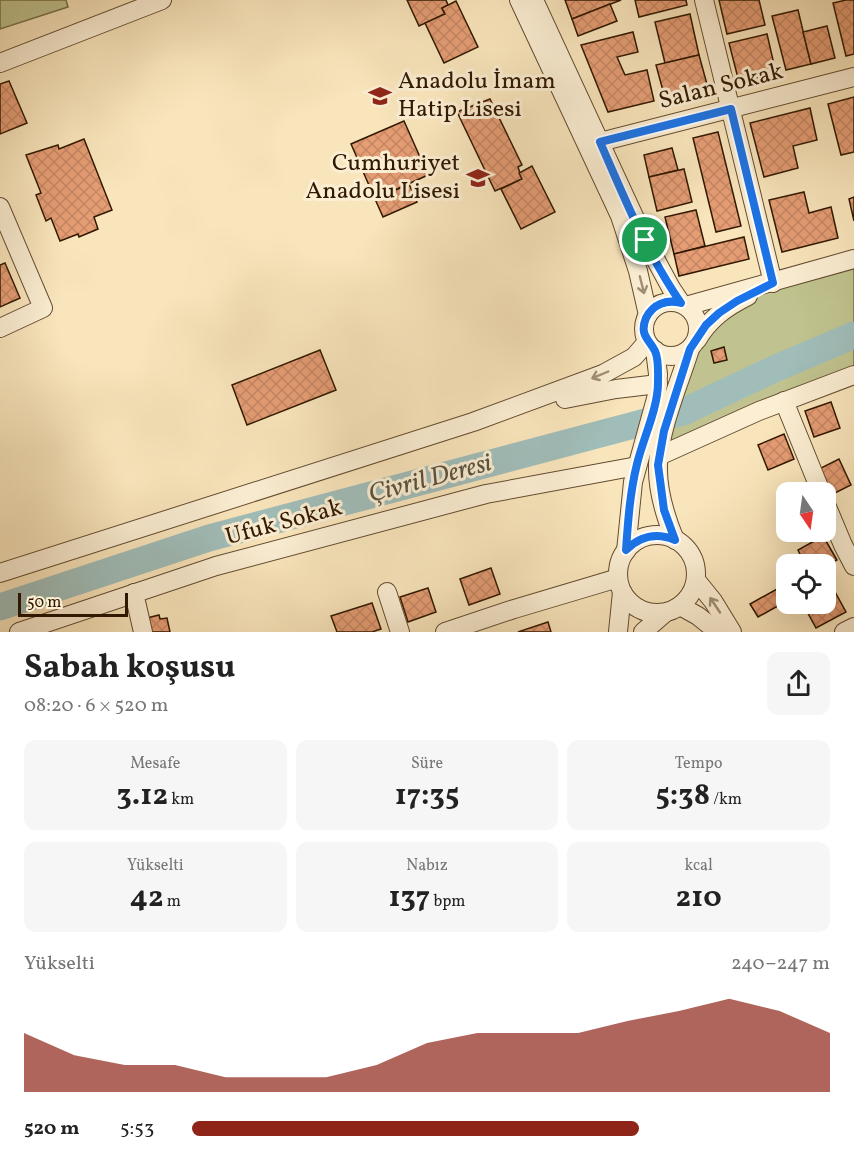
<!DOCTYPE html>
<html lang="tr">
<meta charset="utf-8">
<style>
body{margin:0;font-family:Vollkorn,serif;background:#f6f6f6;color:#222;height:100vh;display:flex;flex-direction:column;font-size:22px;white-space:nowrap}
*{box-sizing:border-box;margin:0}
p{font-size:20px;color:#767676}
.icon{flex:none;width:33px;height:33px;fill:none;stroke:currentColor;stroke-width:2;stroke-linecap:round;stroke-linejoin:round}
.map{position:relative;height:632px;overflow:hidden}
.panel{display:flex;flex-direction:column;background:#fff;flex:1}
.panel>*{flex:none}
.needle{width:39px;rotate:167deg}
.controls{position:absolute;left:776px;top:482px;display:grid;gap:12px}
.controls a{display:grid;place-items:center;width:60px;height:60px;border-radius:12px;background:#fff;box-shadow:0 6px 24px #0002;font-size:30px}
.scale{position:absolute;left:18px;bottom:15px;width:110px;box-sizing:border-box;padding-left:6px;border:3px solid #311800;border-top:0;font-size:16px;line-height:21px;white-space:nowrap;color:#311800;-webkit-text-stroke:4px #fbeed3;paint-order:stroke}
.pin{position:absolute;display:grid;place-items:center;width:51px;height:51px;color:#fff;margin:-26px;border:3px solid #fff;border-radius:50%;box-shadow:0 2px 6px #0007}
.round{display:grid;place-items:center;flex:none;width:63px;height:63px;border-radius:12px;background:#f6f6f6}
.summary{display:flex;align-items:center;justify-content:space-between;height:102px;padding:0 24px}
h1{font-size:33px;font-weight:700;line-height:45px}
.stats{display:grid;grid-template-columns:repeat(3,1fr);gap:9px;height:102px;padding:6px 24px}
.stats div{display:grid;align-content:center;border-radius:12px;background:#f6f6f6;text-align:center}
.stats b{font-size:30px;font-weight:700}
.stats small{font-size:16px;font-weight:400}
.stats p{font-size:16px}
.chart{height:168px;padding:12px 24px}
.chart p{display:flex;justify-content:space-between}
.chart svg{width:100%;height:108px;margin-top:6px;fill:#8f2418;opacity:.7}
ul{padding:0 24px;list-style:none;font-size:20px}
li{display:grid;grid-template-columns:96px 72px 1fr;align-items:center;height:45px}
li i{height:15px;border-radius:8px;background:#8f2418}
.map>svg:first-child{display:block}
</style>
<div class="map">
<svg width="854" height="632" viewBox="0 0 854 632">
<defs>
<pattern id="building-cross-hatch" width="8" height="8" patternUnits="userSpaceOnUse" patternTransform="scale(1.5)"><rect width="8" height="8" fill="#e59d74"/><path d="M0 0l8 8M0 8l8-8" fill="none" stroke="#c58663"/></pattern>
</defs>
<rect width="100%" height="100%" fill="#f9e5bc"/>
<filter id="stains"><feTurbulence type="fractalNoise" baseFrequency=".00333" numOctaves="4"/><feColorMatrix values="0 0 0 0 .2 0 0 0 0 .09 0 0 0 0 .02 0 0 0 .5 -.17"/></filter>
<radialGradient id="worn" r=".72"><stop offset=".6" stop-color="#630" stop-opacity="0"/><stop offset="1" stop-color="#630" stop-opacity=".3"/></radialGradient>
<!-- park -->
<g fill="#c0c38f" stroke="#786e48" stroke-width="1.5">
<path d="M0 0H66L68 7 0 29Z"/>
<path d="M854 259V375L660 451 690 349 737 301Z"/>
</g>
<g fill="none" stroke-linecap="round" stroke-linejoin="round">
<!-- river -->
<path stroke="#a0bdb9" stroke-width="27" d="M0 607 209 538 683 412 772 370 854 335"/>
</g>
<!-- building -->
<g fill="url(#building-cross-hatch)" stroke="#311800" stroke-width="1.5">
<path d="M407 0H446L448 5 442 8 445 14 419 26Z"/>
<path d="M565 0H621L572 19Z"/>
<path d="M635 0H686L687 5 639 17Z"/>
<path d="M719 0H759L765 25 727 34Z"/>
<path d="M846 0H854V54L846 56 833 3Z"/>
<path d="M456 1 478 47 444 63 425 23 445 14 442 8Z"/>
<path d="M610 4 617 21 578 36 572 19Z"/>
<path d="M798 10 811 64 786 70 772 16Z"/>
<path d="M690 14 699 55 665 63 655 22Z"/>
<path d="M827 26 835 58 811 64 803 32Z"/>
<path d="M633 32 638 52 617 57 625 75 647 70 654 101 608 112 581 45Z"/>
<path d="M767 34 776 73 739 82 729 43Z"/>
<path d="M699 55 708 88 665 98 656 65Z"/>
<path d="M9 81 27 123 0 134V84Z"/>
<path d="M854 97V152L841 155 828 104Z"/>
<path d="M490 99 522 165 518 167 522 179 495 191 457 112Z"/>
<path d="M810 108 817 140 793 146 798 168 764 177 750 123Z"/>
<path d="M404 121 428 175 375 199 351 144Z"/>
<path d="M718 132 741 226 716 232 693 138Z"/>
<path d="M84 139 112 210 94 217 98 229 79 237 78 234 60 241 51 218 46 221 36 195 41 193 26 155 58 145 59 149Z"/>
<path d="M672 148 678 170 649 177 644 155Z"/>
<path d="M532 166 555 212 521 229 501 189 522 179 519 173Z"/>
<path d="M684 169 692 202 657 211 649 177Z"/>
<path d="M409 184 417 202 383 217 375 199Z"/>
<path d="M804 192 809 213 831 207 838 238 782 252 769 200Z"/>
<path d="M854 197V221L849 199Z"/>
<path d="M696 210 705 246 674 254 665 217Z"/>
<path d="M744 237 749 259 679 276 674 254Z"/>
<path d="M5 263 20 298 0 307V265Z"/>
<path d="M724 347 727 360 714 363 711 351Z"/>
<path d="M320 350 336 390 247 425 232 385Z"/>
<path d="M831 402 840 428 814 437 805 411Z"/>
<path d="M784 434 794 459 768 470 758 445Z"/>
<path d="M839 459 851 485 831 495 819 469Z"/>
<path d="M823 536 837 560 825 566V564H805L798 550Z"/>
<path d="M491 568 500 594 469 605 460 579Z"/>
<path d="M428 588 436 612 408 622 400 597Z"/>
<path d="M777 589 785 602 758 617 750 604Z"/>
<path d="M834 590 846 612 816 628 804 606 809 603H825V595Z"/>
<path d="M372 603 381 629 372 632H337L331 616Z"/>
<path d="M159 615 160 619 167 618 170 632H150L147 618Z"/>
<path d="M548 622 551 632H518Z"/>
</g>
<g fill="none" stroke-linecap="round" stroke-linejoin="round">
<!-- minor casing -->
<g stroke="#634b2f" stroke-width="20">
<g id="minor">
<path d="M519 0 620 216 638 271 648 315"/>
<path d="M534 0 645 240 671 288 681 303"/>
<path d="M704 0 773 283"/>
<path d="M0 63 162 0"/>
<path d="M600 142 854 77"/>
<path d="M0 207 43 308 0 328"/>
<circle cx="671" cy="329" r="27"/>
<path d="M686 306 854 259"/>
<path d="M697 340C709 319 726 307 748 296"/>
<path d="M565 399 616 389 658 384"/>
<path d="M784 401 821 492"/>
<path d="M659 456 759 411 854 375"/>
<path d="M825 502 843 545 854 566"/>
<circle cx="657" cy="574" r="39"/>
<path d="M675 540C665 516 657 490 658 464 660 427 679 384 690 349"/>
<path d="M626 551 633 482 657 395 658 374 655 350"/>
<path d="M0 573 473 422 603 374 634 357 647 342"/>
<path d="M696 580 713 601 732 632"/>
<path d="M387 592 400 632"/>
<path d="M134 593 143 632"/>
<path d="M680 606 698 616 718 632"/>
<path d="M19 632 216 566 486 494 637 466"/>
<path d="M445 632 514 609 618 578"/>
<path d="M618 632 622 592"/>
<path d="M643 632 665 613"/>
<path d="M844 632 854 627"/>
</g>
</g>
<!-- minor -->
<use href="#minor" stroke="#fbeed3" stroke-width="18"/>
</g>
<!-- one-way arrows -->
<defs><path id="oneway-shaft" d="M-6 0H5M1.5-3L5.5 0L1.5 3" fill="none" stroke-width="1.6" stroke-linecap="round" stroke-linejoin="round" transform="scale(1.5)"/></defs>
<g stroke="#a08e74">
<use href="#oneway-shaft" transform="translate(642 285) rotate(76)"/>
<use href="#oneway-shaft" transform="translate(600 375) rotate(157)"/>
<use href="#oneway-shaft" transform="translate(715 605) rotate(-124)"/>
</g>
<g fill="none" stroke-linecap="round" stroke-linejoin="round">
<!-- route casing -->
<g stroke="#fff" stroke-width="12">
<path id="route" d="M731 109 773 283 737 301 719 313 706 325 690 349 664 431 658 465 664 510 675 540C656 532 640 536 626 550 628 521 630 492 637 464 643 439 658 408 658 383 658 374 659 359 655 351 649 339 639 335 646 318 653 304 667 299 681 303 647 254 624 197 600 142Z"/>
</g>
<!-- route -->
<use href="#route" stroke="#1a73e8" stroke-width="8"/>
</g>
<!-- icons -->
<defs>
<g id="school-bare" transform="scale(1.8)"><path d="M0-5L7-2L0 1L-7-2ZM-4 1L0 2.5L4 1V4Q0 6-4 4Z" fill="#8f2418" stroke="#fbeed3" stroke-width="2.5" paint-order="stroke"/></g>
</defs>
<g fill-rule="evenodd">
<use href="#school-bare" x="380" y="96"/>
<use href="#school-bare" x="478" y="178"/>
</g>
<g text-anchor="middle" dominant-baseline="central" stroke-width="6" stroke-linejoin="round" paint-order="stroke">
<!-- poi labels -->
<g font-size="24" fill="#311800" stroke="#fbeed3" text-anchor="start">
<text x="398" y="82">Anadolu İmam<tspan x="398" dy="28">Hatip Lisesi</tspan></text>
<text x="460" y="164" text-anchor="end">Cumhuriyet<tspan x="460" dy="28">Anadolu Lisesi</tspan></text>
</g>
<!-- street labels -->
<g font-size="24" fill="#311800" stroke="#fbeed3">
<text transform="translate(721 87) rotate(-14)">Salan Sokak</text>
<text transform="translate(284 523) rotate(-15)">Ufuk Sokak</text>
</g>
<!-- water labels -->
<g font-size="26" font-style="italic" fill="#585241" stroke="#fbeed3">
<text transform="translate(430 479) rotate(-15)">Çivril Deresi</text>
</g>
</g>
<rect width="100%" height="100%" filter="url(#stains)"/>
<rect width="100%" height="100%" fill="url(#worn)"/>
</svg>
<div class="controls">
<a><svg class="needle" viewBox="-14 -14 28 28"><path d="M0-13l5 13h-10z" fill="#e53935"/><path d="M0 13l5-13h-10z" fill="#767676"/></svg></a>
<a><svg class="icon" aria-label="locate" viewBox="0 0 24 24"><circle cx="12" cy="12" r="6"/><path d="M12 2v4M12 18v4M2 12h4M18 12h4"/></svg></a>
</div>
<div class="scale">50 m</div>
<div class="pin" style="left:645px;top:240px;background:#1e9e55"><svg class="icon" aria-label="arrive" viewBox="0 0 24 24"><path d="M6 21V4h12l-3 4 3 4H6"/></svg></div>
</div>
<section class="panel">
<div class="summary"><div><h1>Sabah koşusu</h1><p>08:20 · 6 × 520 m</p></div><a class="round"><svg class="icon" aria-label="share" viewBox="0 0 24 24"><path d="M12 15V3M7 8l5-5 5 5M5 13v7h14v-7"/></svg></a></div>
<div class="stats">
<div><p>Mesafe</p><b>3.12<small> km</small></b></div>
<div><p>Süre</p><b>17:35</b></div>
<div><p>Tempo</p><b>5:38<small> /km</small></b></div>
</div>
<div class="stats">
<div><p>Yükselti</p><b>42<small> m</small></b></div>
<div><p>Nabız</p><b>137<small> bpm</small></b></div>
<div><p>kcal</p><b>210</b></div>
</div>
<div class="chart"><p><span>Yükselti</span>240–247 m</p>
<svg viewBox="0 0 160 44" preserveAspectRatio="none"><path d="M0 44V20L10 29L20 33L30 33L40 38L50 38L60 38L70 33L80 24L90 20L100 20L110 20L120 15L130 11L140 6L150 11L160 20V44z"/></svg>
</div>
<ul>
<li><b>520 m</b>5:53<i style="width:70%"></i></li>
</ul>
</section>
